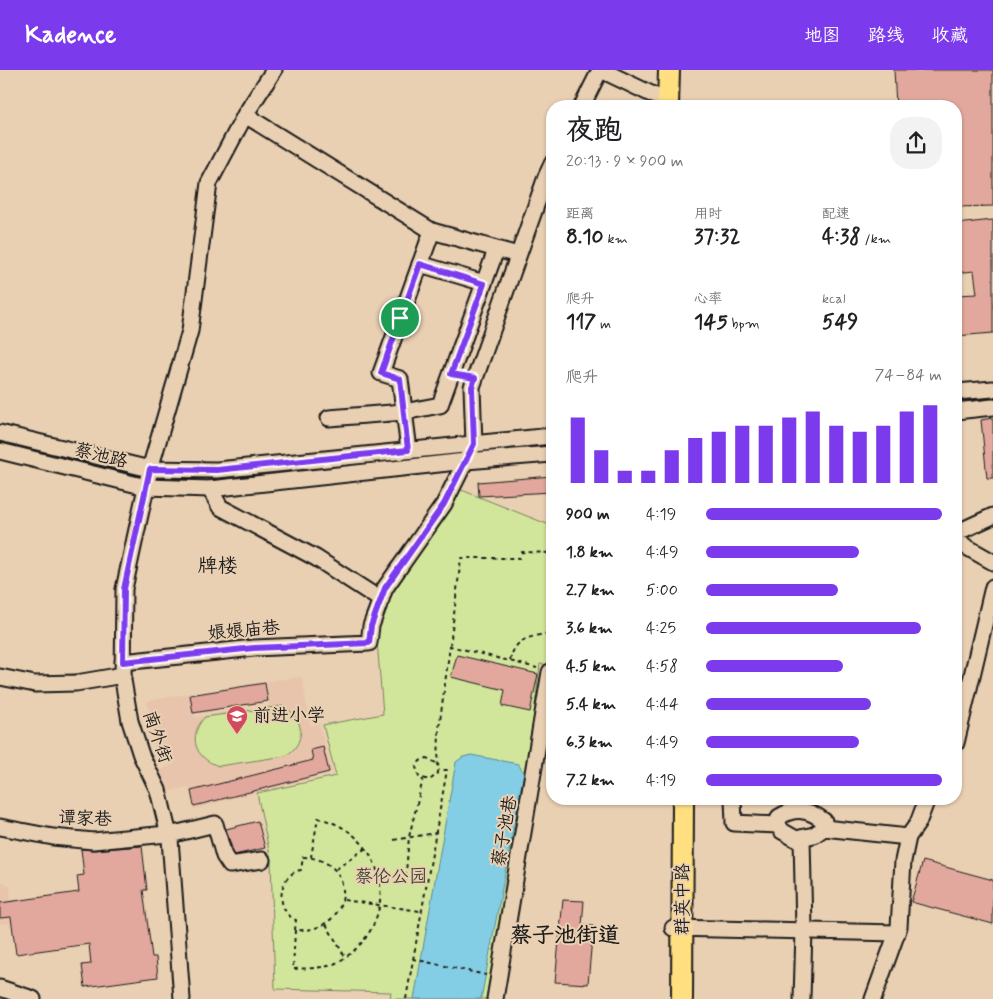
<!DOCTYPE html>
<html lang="zh">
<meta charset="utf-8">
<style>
body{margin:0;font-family:Mynerve,"LXGW WenKai TC",sans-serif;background:#f2f2f2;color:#202124;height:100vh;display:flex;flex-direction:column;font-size:19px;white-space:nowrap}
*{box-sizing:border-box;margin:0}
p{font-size:16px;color:#757577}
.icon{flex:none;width:28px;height:28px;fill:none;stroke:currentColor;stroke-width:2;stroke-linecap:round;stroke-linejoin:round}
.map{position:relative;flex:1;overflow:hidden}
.panel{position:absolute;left:546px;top:30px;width:416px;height:705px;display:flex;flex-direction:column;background:#fff;border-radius:20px;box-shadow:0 1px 4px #0004}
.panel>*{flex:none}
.pin{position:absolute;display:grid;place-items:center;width:42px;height:42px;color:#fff;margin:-21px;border:2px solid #fff;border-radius:50%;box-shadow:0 1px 5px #0007}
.round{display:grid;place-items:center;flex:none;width:52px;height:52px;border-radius:20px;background:#f2f2f2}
.overview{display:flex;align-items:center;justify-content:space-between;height:85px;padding:0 20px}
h1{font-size:28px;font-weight:700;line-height:38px}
.metrics{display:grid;grid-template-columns:repeat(3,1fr);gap:8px;height:85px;padding:5px 20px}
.metrics div{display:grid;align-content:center}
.metrics b{font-size:21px;font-weight:700}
.metrics small{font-size:14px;font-weight:400}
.metrics p{font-size:14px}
.chart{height:140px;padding:10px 20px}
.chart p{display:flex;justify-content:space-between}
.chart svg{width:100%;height:90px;margin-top:5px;stroke:#7c3aed;stroke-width:6}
ul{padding:0 20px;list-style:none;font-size:16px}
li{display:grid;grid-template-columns:80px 60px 1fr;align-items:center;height:38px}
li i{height:12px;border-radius:6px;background:#7c3aed}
header{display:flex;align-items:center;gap:30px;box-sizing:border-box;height:70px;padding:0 25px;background:#7c3aed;color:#fff}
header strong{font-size:24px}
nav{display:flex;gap:28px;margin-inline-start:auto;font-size:18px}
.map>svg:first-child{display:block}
</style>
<header>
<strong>Kadence</strong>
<nav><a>地图</a><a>路线</a><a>收藏</a></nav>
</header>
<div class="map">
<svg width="993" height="929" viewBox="0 0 993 929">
<rect width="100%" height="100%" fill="#ead0b2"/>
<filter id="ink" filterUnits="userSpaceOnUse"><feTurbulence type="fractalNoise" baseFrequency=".02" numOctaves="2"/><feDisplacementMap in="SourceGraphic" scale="10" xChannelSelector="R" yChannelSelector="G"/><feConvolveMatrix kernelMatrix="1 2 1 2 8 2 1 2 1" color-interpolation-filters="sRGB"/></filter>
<g filter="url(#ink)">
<!-- built -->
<g fill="#e8c4ac">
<path d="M302 607 310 655 319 654 332 702 194 739 189 717 166 722 158 701 174 694 168 675 155 677 147 631 192 623 195 647 269 636 267 611Z"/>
<path d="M0 810 10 816 12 853 0 854Z"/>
</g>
<!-- green -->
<g fill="#d2e69b" stroke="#77815c">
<path d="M459 419 552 456V595L540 594 529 685 486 929H390L391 922 275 919 271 790 257 723 336 706 323 655 383 644 376 558 388 531Z"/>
<path d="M282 636C305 646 307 674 285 686L219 696C195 689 187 666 205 647Z"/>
</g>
<!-- water -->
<path fill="#84cee5" stroke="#5a8795" d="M471 685 518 694 524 703 481 929H414L456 692 463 687Z"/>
<!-- building -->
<g fill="#e2a89d" stroke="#1c1c1c">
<path d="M894 0H993V136L956 137V36H896Z"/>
<path d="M993 150V263L956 266V225L977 224 974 201 956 203V154Z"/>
<path d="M993 348V408H987L981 350Z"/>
<path d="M552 406V422L479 426 478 412Z"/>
<path d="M457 585 538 604 530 642 502 636 505 620 451 607Z"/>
<path d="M265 613 268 631 193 643 190 625Z"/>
<path d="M323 677 329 702 194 736 191 721 313 690 311 680Z"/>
<path d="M258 751 265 778 234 785 226 759Z"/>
<path d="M142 776 147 820H143L152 887H156L158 907 85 917 82 895 91 894 89 874 16 884 11 847 0 848V833L79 822 77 806 84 805 81 779 94 780Z"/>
<path d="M923 791 993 810V854L911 832Z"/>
<path d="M563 830 584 831 582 855 593 856 588 914 555 912Z"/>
</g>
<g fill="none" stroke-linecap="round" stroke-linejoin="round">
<!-- minor casing -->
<g stroke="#1c1c1c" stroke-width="19">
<g id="minor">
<path d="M601 0 668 32"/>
<path d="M582 36 600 0"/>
<path d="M245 45 432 161 518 185"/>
<path d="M420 194 484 213"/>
<path d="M956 322 993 319"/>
<path d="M956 341 993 337"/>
<path d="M329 348 404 342 440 335 496 180"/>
<path d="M0 363 150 399 217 400 552 366"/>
<path d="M409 380 400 309 381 303 432 161"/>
<path d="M0 381 146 417 210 419 466 391 552 384"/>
<path d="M210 419 220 437 316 488 381 530"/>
<path d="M956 463 993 446"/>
<path d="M956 471 993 492"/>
<path d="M123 592 254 578 369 573 371 556 385 518 444 434 474 374 472 317 546 107 552 94"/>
<path d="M0 607 35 614 76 613 123 605"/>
<path d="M956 673 993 517"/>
<path d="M733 729 734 753 778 755"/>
<path d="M0 757 53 767 93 771 178 763 215 754 224 786 230 795 262 790"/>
<path d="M824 758V751C809 739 795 737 779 747L778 755 782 761 796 769 814 765 824 758 908 767"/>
<path d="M673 858 897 863"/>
<path d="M0 918 33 929"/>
<path d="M182 929 170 769 158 720 141 685 130 651 123 610 124 519 150 399 190 261 209 113 245 45 274 0"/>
<path d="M495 929 550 602H552"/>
<path d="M802 929 804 860 802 768"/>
<path d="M873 929 899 857 903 791 908 767 918 753 927 729"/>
</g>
</g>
<!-- major casing -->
<g stroke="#1c1c1c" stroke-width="24">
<g id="major">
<path d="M668 36 669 0"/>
<path d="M682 929 683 729"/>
</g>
</g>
<!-- path -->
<g stroke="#1c1c1c" stroke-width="2" stroke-dasharray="4 4" stroke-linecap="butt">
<path d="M450 576 461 488H519L522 482 552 483"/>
<path d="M549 586 552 558"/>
<path d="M510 591C515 566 531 568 552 562"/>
<path d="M436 693 427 688 420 691 416 697 419 707 430 710 438 703 439 658 450 576 537 598"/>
<path d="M394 770 435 763"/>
<path d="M303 787C361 789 354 864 295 860L296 850C274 841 278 804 301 800Z"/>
<path d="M336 799 366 778"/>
<path d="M405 814 409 767 423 709"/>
<path d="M344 830 420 841"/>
<path d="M326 854 345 887"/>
<path d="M295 860 293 899C308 898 326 899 338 892 403 855 391 765 318 748L311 787"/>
<path d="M413 889 486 905"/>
<path d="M406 929 447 700H439"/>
</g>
<!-- minor -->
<use href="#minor" stroke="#ead0b2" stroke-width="15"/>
<!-- major -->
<use href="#major" stroke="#ffdf80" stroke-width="20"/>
</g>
</g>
<g fill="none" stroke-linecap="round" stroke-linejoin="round" filter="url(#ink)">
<!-- route casing -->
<g stroke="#fff" stroke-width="10">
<path id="route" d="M420 194 484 214 451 304 475 308 472 317 474 374 444 434 385 518 371 556 369 573 254 578 123 592 124 519 150 399 217 400 408 380 400 309 381 303Z"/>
</g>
<!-- route -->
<use href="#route" stroke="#7c3aed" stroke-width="6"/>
</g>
<!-- icons -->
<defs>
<g id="school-pin" transform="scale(1.125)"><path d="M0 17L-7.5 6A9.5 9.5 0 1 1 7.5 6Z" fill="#d1495b" stroke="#ead0b2"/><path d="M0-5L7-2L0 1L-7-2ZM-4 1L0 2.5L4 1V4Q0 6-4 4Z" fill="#fff"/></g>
</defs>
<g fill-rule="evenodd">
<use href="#school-pin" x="237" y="646"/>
</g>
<g text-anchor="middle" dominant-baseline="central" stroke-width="4" stroke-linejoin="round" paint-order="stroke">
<!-- street labels -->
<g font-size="18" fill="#1c1c1c" stroke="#ead0b2">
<text transform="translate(101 386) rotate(14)">蔡池路</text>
<text transform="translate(244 561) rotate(-5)">娘娘庙巷</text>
<text transform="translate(157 667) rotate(71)">南外街</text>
<text transform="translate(85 749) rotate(2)">谭家巷</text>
<text transform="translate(505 761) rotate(-80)">蔡子池巷</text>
<text transform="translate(683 829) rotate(-90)">群英中路</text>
</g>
<!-- poi labels -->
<g font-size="18" fill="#1c1c1c" stroke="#ead0b2" text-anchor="start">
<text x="253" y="646">前进小学</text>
</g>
<!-- park labels -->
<g font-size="18" fill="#404435" stroke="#ead0b2">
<text x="391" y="807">蔡伦公园</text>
</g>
<!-- quarter labels -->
<g font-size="20" fill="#1c1c1c" stroke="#ead0b2">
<text x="218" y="496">牌楼</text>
</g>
<!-- district labels -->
<g font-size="22" font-weight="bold" fill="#1c1c1c" stroke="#ead0b2">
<text x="565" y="866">蔡子池街道</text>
</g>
</g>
</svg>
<div class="pin" style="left:400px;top:248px;background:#1e9e55"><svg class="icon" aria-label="arrive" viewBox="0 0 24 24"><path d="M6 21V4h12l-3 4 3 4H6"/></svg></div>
<section class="panel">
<div class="overview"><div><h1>夜跑</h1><p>20:13 · 9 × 900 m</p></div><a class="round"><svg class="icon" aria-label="share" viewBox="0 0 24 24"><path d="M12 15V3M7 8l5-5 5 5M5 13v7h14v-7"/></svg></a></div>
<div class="metrics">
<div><p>距离</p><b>8.10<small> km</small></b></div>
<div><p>用时</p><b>37:32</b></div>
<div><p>配速</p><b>4:38<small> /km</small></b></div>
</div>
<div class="metrics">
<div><p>爬升</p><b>117<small> m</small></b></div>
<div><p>心率</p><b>145<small> bpm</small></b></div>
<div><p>kcal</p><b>549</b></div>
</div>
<div class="chart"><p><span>爬升</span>74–84 m</p>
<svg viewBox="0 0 160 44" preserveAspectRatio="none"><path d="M5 44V12M15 44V28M25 44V38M35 44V38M45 44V28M55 44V22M65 44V19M75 44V16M85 44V16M95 44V12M105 44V9M115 44V16M125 44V19M135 44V16M145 44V9M155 44V6"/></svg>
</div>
<ul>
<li><b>900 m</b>4:19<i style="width:100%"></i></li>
<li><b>1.8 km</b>4:49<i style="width:65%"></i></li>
<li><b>2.7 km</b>5:00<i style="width:56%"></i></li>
<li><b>3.6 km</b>4:25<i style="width:91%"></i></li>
<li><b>4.5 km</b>4:58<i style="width:58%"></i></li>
<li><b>5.4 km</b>4:44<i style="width:70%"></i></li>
<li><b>6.3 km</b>4:49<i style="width:65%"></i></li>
<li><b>7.2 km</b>4:19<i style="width:100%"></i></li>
</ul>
</section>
</div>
